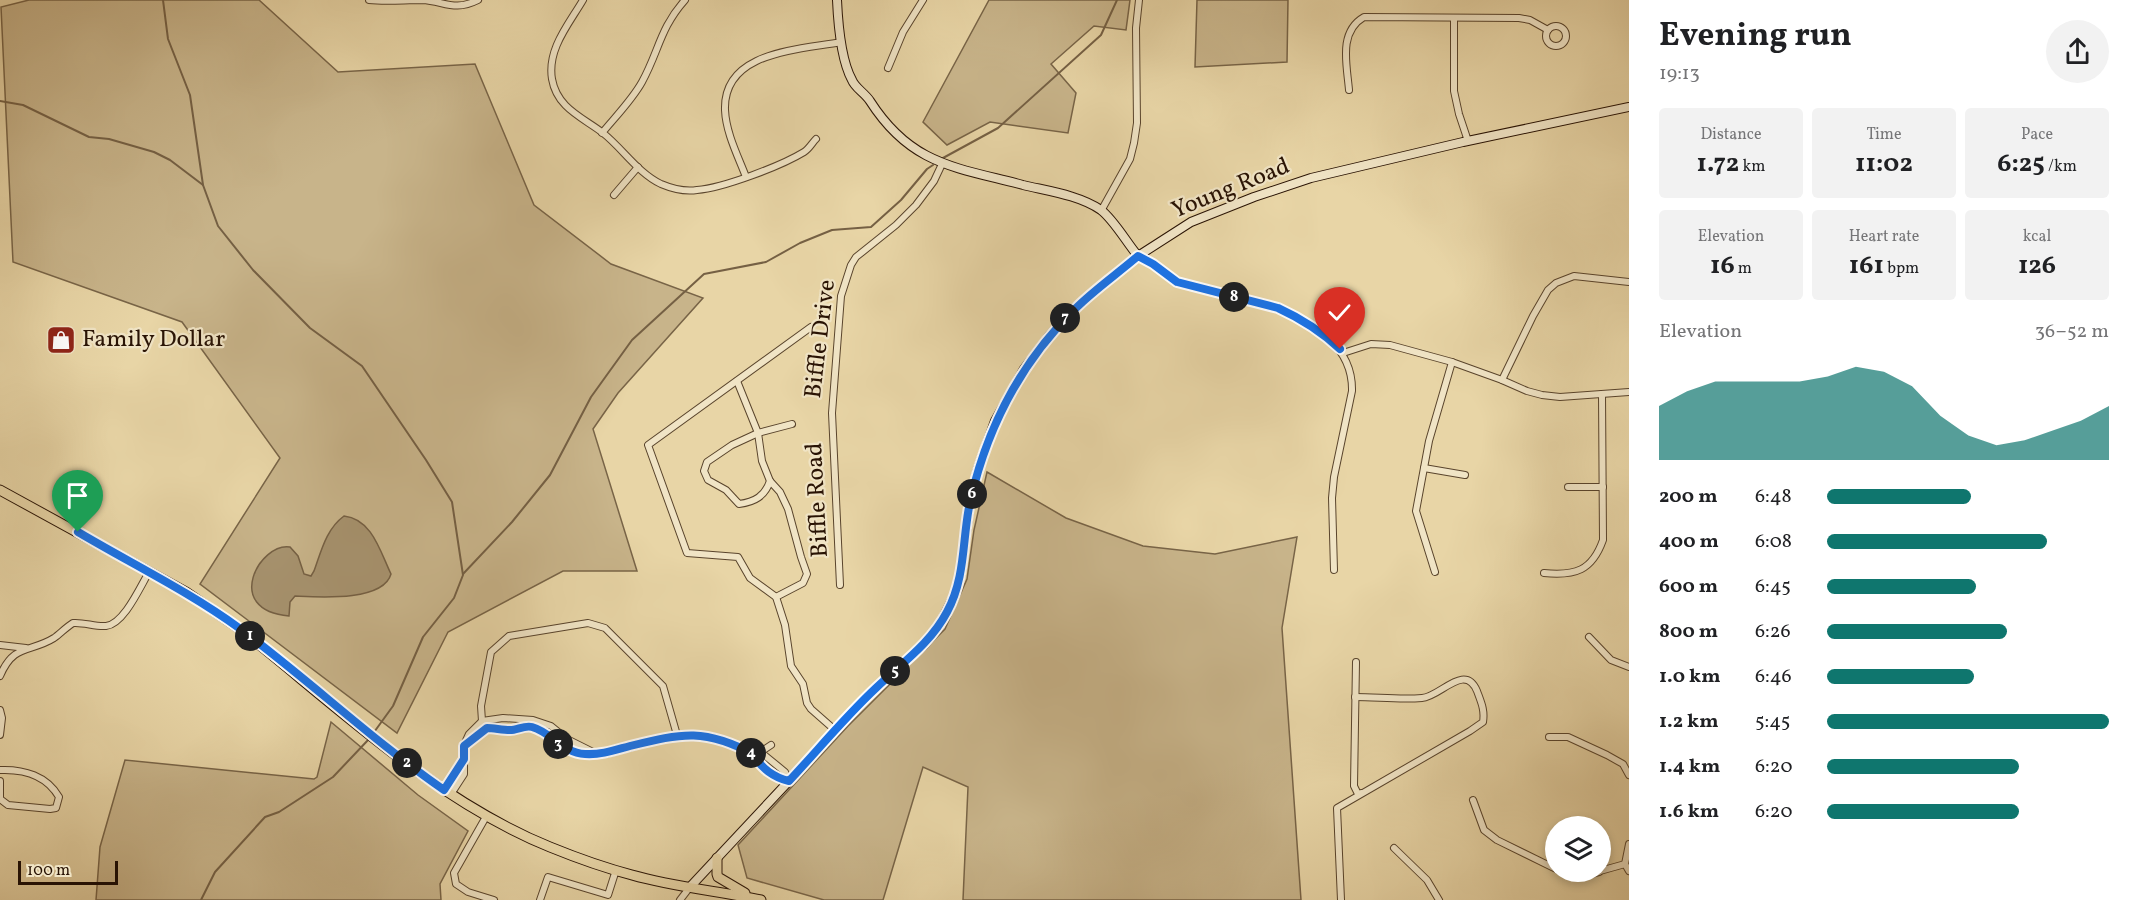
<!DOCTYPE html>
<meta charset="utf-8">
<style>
body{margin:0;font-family:Vollkorn,serif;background:#f2f2f2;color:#202124;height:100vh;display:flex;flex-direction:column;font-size:22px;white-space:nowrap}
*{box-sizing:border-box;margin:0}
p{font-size:20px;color:#757577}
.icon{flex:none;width:33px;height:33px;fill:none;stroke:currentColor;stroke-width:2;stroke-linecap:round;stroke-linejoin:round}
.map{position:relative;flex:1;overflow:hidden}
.sheet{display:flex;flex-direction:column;background:#fff;width:510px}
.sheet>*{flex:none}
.fabs{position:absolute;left:1545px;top:816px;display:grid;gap:12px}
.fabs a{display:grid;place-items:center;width:66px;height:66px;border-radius:50%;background:#fff;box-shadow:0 3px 9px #0003;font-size:30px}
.scale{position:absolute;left:18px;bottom:15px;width:100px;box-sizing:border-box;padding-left:6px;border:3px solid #291304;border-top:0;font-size:16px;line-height:21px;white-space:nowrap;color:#291304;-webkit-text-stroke:4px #f0e4c5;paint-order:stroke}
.pin{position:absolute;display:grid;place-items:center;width:51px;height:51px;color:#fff;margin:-62px -26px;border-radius:50% 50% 50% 0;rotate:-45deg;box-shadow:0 0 6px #0007}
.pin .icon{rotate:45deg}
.km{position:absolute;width:30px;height:30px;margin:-15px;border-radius:50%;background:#222;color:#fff;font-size:16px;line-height:30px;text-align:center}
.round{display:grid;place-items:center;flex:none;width:63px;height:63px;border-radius:32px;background:#f2f2f2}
.headline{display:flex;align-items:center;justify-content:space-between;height:102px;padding:0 30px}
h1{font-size:33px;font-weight:700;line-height:45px}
.metrics{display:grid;grid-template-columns:repeat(3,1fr);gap:9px;height:102px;padding:6px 30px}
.metrics div{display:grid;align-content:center;border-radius:6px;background:#f2f2f2;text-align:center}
.metrics b{font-size:26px;font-weight:700}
.metrics small{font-size:16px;font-weight:400}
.metrics p{font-size:16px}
.chart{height:168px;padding:12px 30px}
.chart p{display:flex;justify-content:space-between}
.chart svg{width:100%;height:108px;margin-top:6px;fill:#0f766e;opacity:.7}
ul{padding:0 30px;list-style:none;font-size:20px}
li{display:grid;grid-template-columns:96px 72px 1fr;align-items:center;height:45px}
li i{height:15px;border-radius:8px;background:#0f766e}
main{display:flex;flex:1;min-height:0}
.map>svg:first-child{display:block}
</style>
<main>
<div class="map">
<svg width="1629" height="900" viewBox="0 0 1629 900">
<rect width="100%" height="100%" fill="#e8d5a6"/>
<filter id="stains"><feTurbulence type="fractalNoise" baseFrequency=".00333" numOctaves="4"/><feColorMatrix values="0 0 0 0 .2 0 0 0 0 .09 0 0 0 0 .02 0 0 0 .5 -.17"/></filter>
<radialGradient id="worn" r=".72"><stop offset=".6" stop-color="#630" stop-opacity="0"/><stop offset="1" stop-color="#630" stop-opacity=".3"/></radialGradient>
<!-- green -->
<g fill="#c8b48a" stroke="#786447" stroke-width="1.5">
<path d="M29 0H259L338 72 475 64 534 205 611 264 703 298 618 393 593 429 637 571H563L448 632 397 733 200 584 280 458 182 322 13 262 1 7Z"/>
<path d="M989 0H1130L1126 30 1094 26 1051 64 1076 93 1068 133 990 122 947 145 923 122Z"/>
<path d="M1197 0H1288L1287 62 1195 67Z"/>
<path d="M987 472 1066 518 1143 546 1215 554 1297 537 1282 628 1301 900H963L968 787 923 767 883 900H824L747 878 738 845 848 726 945 629 967 579 974 530Z"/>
<path d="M331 722 418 795 468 831 440 884 441 900H96L100 847 125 760 314 779 317 777Z"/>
</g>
<!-- water -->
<path fill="#a7936f" stroke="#756044" stroke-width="1.5" d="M344 516C372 519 380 551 391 574 383 602 318 597 295 596L290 602 289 616C222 610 260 542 290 547L298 556 304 574 311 576 314 571C321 552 326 529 344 516Z"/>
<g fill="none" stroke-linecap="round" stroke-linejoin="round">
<!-- stream -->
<g stroke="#756044" stroke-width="2">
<path d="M163 0 168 39 190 95 203 185"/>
<path d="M0 101 23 105 89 137 109 139 154 152 170 160 203 185 218 226 253 270 310 328 362 366 426 460 452 502 463 575 454 598 423 637 393 706 372 735"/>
<path d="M943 158 998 128 1101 35 1117 0"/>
<path d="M463 574 512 522 550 475 591 397 632 340 704 274 766 262 800 243 832 230 871 227 901 200 927 169 933 165"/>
<path d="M201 900 215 872 265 817 279 812 333 777 369 739"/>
</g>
<!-- street casing -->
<g stroke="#59442c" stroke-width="8">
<g id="street">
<path d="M369 0C386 2 404 0 422 0 444 1 454 12 478 0"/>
<path d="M583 0C569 24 547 49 552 79 557 108 582 117 603 133 623 149 638 173 661 184 673 189 684 192 697 190 723 188 781 166 804 152 809 149 812 143 816 139"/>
<path d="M1454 18V91L1459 114 1468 141"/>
<circle cx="1556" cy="36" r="10"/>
<path d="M888 68 903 32 923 0"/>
<path d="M1349 90C1347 65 1338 32 1364 17L1519 18 1530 20 1548 30"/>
<path d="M602 133C616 116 632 100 642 82 659 51 660 28 685 0"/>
<path d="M746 177C738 156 726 133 725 110 723 51 799 50 841 42"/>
<path d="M614 195 638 167"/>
<path d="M1101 211 1130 159 1134 143 1137 123 1136 28 1139 0"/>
<path d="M1138 256 1153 264 1177 282 1278 308C1315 325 1353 346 1352 391L1334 477 1332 498 1334 570"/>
<path d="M811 327 648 445 687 553 738 557 750 578 776 597 785 625 791 666 803 684 807 703 811 709 836 731"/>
<path d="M1343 353 1371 344 1390 345 1452 362 1502 380 1527 391 1542 395 1560 397 1629 392"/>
<path d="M1502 380 1533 316 1548 290 1556 283 1574 276 1629 282"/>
<path d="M737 381 758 433 762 461 770 481 780 492 788 509 801 557 807 574 803 583 776 597"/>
<path d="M1424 468 1465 475"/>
<path d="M770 481C765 496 755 502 739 504L726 490 708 480 704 471 707 462 732 445 758 433 792 424"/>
<path d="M1568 487H1603"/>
<path d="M1435 572 1416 511 1429 441 1452 362"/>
<path d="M1544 573C1575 576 1592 571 1603 540L1602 394"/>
<path d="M840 585 832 413 841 296 851 265 856 257 896 225 916 205 934 181 942 164"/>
<path d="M1589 637 1611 660 1629 667"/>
<path d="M0 645 26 648"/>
<path d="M1356 662 1354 786 1358 794 1361 793"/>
<path d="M0 676C14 643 30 653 54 638 60 634 65 628 73 623 84 622 95 627 106 626 124 624 140 587 149 572"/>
<path d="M0 710 2 718 0 735"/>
<path d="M487 728 482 721 481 706 491 652 509 636 588 623 605 628 663 686 677 735"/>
<path d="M1549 737H1568L1607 755 1623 764 1629 775"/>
<path d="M464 745 487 728 510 730 533 727 558 744 586 754H606L677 735 714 737 732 743 755 755 763 754 785 772 789 781"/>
<path d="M759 753 771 745"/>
<path d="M755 755C760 768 776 778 789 781"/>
<path d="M0 770C24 769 47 776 59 797L56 808 50 809 8 805 0 799V781"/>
<path d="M444 790 463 759"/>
<path d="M451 794 464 774V745L469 734 482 721 503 718 533 720 551 726 567 739 595 753"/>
<path d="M1473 800 1484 830 1497 840 1556 869"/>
<path d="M487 815 454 873 456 884 468 892 494 900"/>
<path d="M1629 844 1625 864 1629 871"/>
<path d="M1394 848 1427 880 1439 900"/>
<path d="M1600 871 1625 864"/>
<path d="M1562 872 1583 876 1599 872"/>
<path d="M540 900 548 877 608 895 616 870"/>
<path d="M680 900 690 887"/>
<path d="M1341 900 1337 808 1470 731 1483 722C1485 710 1481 702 1477 691 1465 662 1440 697 1422 698 1400 700 1377 697 1355 697"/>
</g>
</g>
<!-- secondary casing -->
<g stroke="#291304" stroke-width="10">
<g id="secondary">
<path d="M837 0C838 22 841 60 852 80 855 88 865 93 870 101 911 165 955 167 1023 185 1048 191 1079 195 1101 210 1114 220 1127 243 1138 256"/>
<path d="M690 887 875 689 924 645 938 628 956 592 961 572 969 508 978 469 995 421 1024 369 1049 336 1076 307 1138 256 1191 222 1254 197 1311 178 1463 142 1629 107"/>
</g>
</g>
<!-- primary casing -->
<g stroke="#291304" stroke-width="11">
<g id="primary">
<path d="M0 490 186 592 240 629C337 706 434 800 550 847 577 858 605 868 632 875 674 887 718 891 761 900"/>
<path d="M717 858V874L718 877 745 893"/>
</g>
</g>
<!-- street -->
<use href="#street" stroke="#f0e4c5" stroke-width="6"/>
<!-- secondary -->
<use href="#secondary" stroke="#f0e4c5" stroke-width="8"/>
<!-- primary -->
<use href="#primary" stroke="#e8d5a6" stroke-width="9"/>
</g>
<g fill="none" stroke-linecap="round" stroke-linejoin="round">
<!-- route casing -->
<g stroke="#fff" stroke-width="12">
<path id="route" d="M78 532C132 564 188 591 239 628 309 680 372 740 444 790L464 759V746L487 728C494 728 502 730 510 730 517 730 525 725 532 727 551 732 563 753 585 754 602 755 615 750 630 746 683 733 705 728 755 755 760 768 775 778 789 781 818 750 845 717 876 688 902 663 930 644 947 612 966 577 962 539 970 502 987 427 1020 363 1075 309 1094 290 1117 274 1138 256L1153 264 1177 282 1278 308C1302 319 1321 331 1340 349"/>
</g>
<!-- route -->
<use href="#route" stroke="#1a73e8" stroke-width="8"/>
</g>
<!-- icons -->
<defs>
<g id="shop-square" transform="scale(1.5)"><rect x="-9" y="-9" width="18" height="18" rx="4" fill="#8f2418" stroke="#f0e4c5"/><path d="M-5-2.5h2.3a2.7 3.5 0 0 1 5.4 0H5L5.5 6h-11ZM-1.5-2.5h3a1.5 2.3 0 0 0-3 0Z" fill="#fff"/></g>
</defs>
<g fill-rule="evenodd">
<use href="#shop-square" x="61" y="340"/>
</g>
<g text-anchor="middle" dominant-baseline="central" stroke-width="4.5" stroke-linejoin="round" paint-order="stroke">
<!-- street labels -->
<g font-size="24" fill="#291304" stroke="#f0e4c5">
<text transform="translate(1231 189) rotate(-22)">Young Road</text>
<text transform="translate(821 339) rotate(-83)">Biffle Drive</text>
<text transform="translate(818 500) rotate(-93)">Biffle Road</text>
</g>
<!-- poi labels -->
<g font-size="24" fill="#291304" stroke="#f0e4c5" text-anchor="start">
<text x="82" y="340">Family Dollar</text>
</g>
</g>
<rect width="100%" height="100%" filter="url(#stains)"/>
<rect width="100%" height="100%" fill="url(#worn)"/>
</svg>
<div class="fabs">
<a><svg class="icon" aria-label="layers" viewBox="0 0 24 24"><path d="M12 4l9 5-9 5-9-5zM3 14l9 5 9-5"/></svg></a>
</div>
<div class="scale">100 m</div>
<div class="pin" style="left:78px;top:532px;background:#1e9e55"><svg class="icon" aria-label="arrive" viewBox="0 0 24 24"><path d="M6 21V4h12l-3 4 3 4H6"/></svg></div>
<div class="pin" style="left:1340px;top:349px;background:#d93025"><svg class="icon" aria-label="check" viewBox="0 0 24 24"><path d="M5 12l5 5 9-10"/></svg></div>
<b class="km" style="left:250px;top:636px">1</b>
<b class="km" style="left:407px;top:763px">2</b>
<b class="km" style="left:558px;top:744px">3</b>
<b class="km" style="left:751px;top:753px">4</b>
<b class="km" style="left:895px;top:671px">5</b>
<b class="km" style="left:972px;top:494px">6</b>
<b class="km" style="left:1065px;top:318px">7</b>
<b class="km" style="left:1234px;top:297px">8</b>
</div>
<section class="sheet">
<div class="headline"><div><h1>Evening run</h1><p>19:13</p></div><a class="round"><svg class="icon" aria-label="share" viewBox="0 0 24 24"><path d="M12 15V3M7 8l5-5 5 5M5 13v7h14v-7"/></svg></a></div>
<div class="metrics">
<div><p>Distance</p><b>1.72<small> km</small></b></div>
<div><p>Time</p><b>11:02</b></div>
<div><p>Pace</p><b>6:25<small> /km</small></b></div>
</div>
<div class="metrics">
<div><p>Elevation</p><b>16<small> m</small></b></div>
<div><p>Heart rate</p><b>161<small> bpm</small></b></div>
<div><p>kcal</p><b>126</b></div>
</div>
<div class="chart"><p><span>Elevation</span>36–52 m</p>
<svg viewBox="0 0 160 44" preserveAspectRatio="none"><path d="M0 44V22L10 16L20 12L30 12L40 12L50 12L60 10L70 6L80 8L90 14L100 26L110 34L120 38L130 36L140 32L150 28L160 22V44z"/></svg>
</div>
<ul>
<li><b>200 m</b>6:48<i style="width:51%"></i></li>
<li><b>400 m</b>6:08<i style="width:78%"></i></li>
<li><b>600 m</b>6:45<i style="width:53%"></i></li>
<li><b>800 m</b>6:26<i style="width:64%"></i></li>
<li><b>1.0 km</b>6:46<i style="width:52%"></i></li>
<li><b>1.2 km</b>5:45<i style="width:100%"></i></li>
<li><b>1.4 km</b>6:20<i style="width:68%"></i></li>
<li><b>1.6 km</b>6:20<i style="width:68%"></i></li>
</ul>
</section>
</main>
